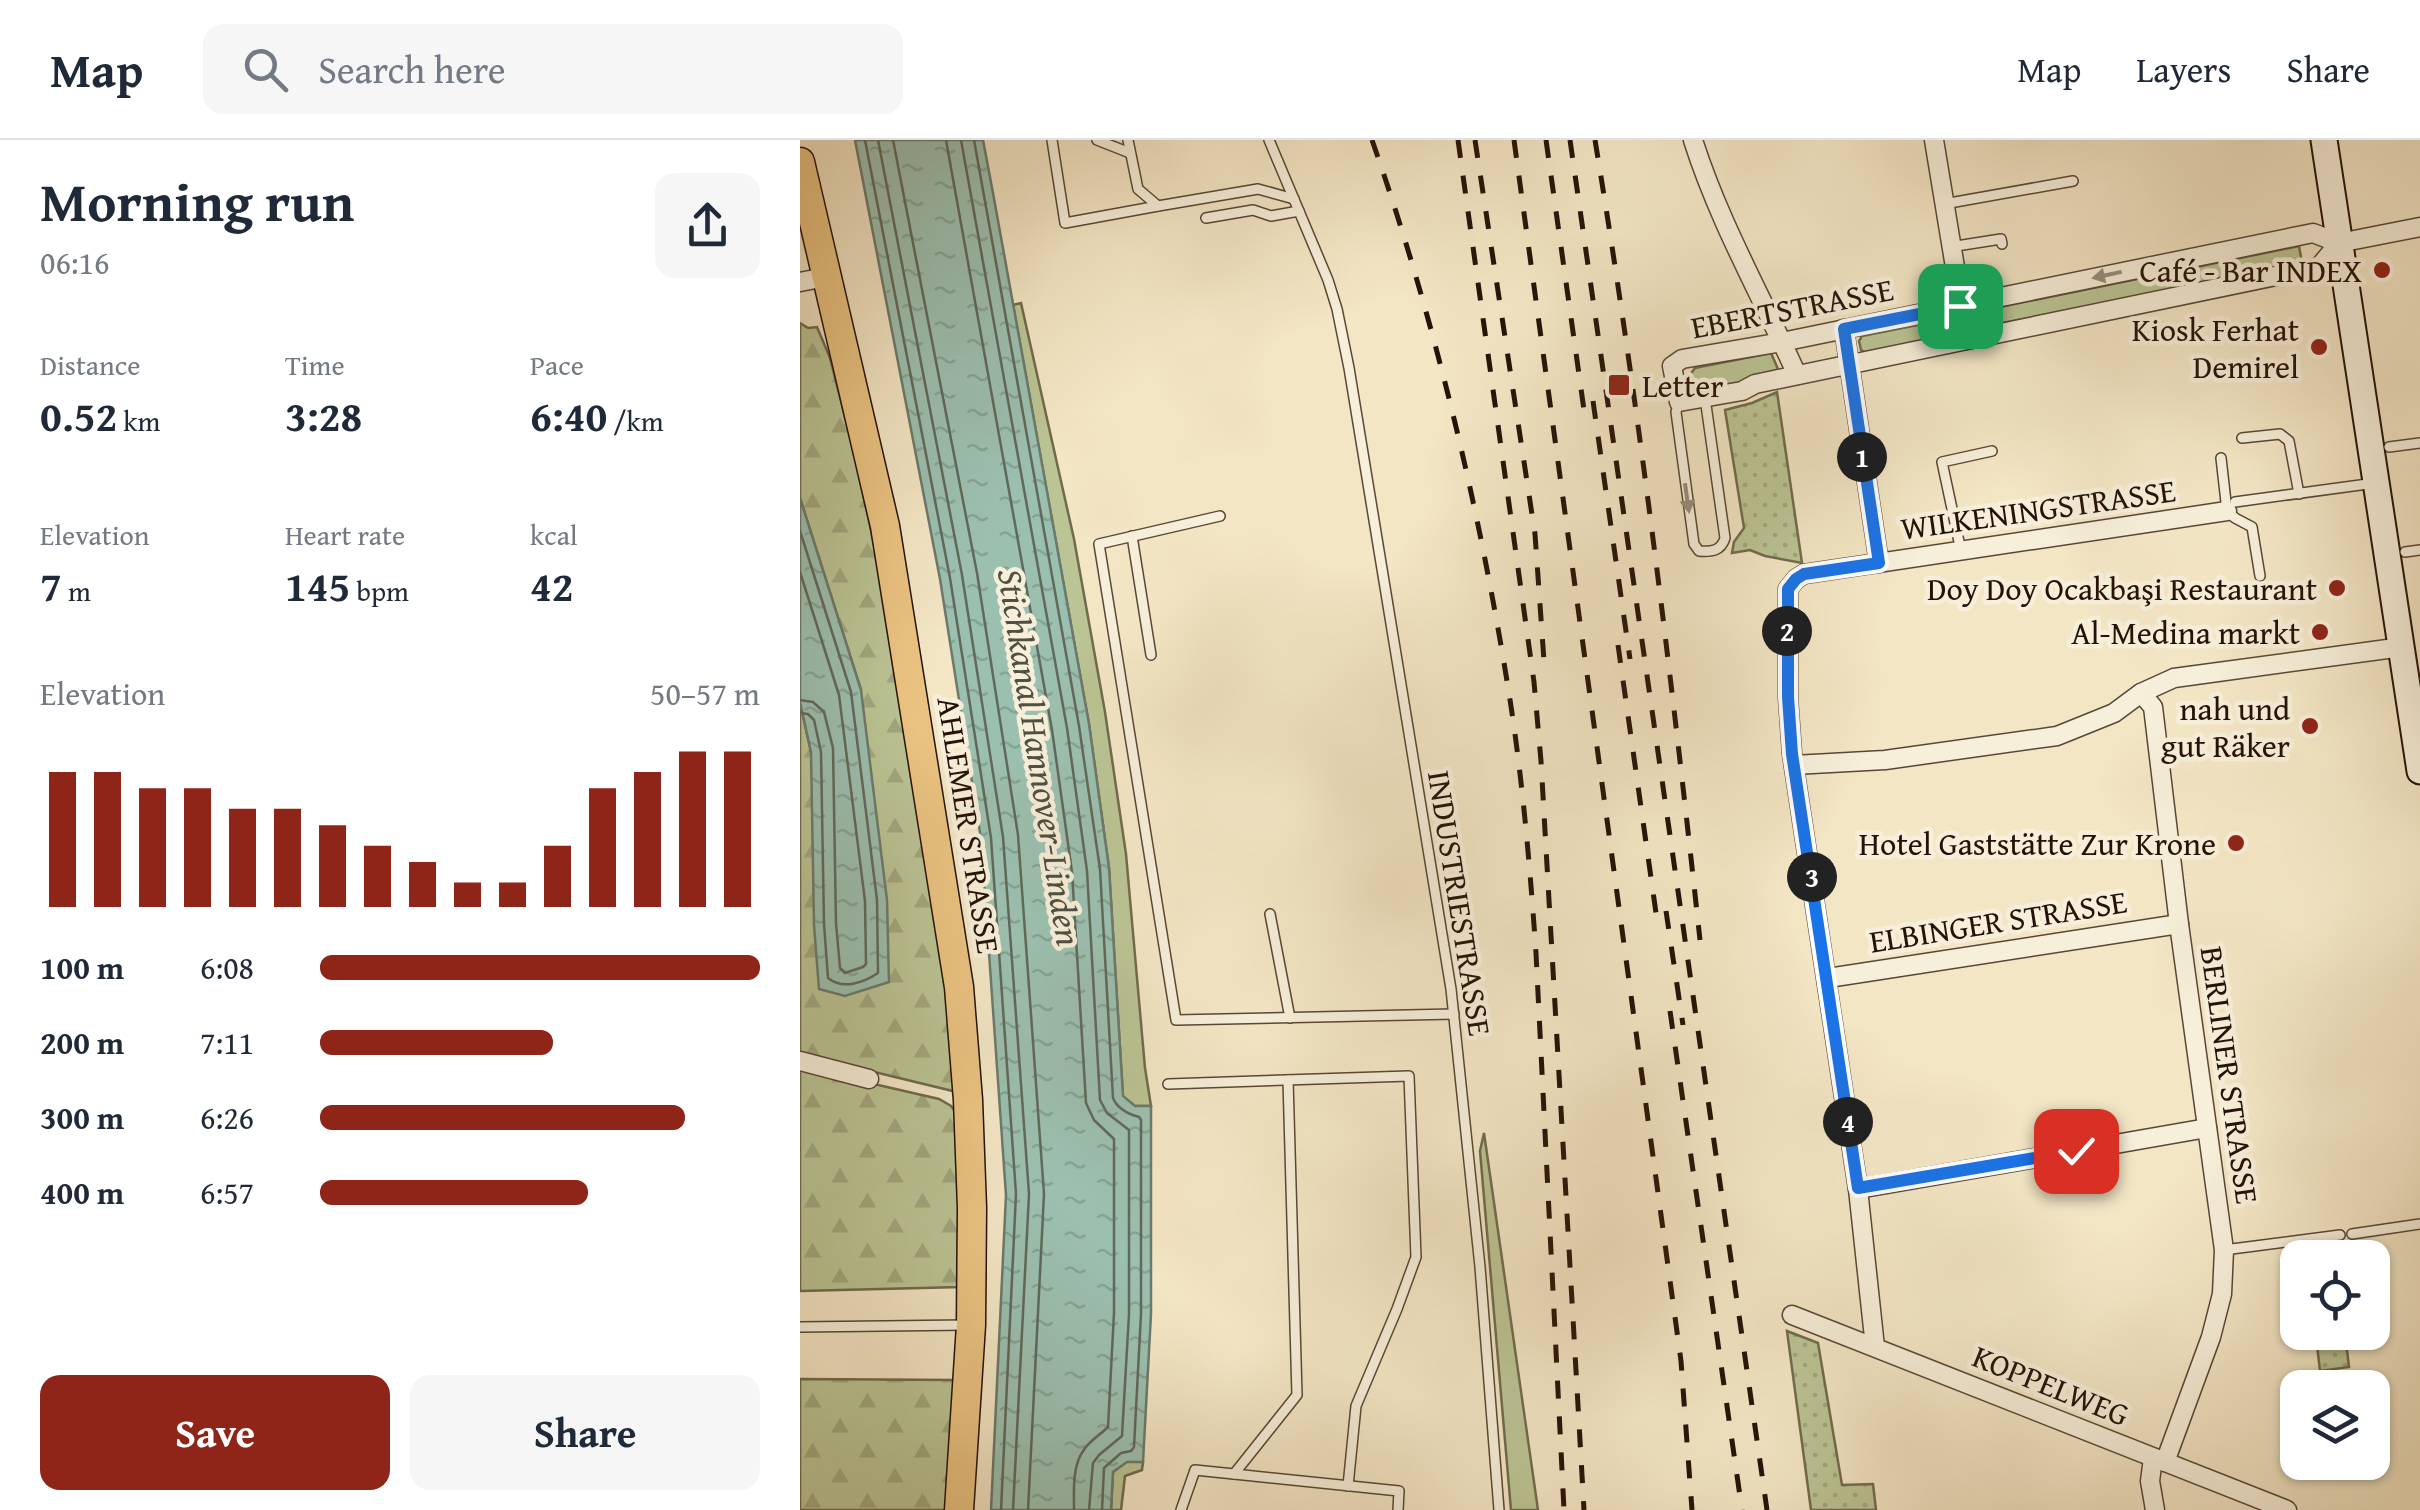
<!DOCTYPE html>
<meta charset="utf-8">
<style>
body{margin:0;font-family:"Gentium Book Plus",serif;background:#f6f6f7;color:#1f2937;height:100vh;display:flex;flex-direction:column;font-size:38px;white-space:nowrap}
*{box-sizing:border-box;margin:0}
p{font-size:32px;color:#747a83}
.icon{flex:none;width:55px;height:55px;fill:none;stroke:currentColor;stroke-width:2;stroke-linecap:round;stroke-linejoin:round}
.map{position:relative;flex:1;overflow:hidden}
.panel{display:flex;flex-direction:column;background:#fff;width:800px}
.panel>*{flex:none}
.buttons{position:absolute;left:1480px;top:1100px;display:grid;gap:20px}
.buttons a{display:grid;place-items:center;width:110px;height:110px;border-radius:20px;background:#fff;box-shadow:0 2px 8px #0004;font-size:50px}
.pin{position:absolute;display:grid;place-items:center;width:85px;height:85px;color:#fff;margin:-42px;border-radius:20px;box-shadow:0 5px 15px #0006}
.km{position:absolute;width:50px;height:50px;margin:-25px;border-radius:50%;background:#222;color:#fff;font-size:28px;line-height:50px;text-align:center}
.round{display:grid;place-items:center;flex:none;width:105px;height:105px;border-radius:20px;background:#f6f6f7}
.overview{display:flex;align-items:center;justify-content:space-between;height:170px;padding:0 40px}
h1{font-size:55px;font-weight:800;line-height:75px}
.metrics{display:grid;grid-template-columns:repeat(3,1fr);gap:15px;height:170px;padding:10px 40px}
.metrics div{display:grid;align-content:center}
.metrics b{font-size:42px;font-weight:800}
.metrics small{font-size:28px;font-weight:400}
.metrics p{font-size:28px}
.chart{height:280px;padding:20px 40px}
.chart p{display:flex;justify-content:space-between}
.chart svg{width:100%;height:180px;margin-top:10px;stroke:#8f2418;stroke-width:6}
.cta{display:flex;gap:20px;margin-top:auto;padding:20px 40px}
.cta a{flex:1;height:115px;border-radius:20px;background:#8f2418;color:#fff;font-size:40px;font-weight:800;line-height:115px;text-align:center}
.cta a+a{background:#f6f6f7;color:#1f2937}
ul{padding:0 40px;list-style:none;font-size:32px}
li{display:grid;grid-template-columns:160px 120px 1fr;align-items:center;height:75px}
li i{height:25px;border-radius:12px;background:#8f2418}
header{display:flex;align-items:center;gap:60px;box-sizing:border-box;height:140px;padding:0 50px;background:#fff;border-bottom:2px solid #e0e1e3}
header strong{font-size:48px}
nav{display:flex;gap:55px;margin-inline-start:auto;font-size:35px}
.search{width:700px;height:90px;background:#f6f6f7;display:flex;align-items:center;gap:25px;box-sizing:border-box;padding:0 35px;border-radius:20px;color:#747a83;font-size:38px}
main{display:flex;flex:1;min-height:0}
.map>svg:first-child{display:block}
</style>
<header>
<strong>Map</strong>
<div class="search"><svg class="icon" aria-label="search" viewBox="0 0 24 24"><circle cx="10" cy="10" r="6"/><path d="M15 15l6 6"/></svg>Search here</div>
<nav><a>Map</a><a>Layers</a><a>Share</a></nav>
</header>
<main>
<section class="panel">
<div class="overview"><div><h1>Morning run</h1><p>06:16</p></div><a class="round"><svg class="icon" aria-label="share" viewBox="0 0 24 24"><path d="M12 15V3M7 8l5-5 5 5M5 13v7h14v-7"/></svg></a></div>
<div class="metrics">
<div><p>Distance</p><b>0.52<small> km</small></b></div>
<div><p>Time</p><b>3:28</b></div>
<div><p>Pace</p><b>6:40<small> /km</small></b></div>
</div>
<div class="metrics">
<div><p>Elevation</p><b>7<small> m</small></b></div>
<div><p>Heart rate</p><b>145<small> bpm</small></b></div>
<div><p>kcal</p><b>42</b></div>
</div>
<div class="chart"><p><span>Elevation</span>50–57 m</p>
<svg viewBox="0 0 160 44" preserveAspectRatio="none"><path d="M5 44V11M15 44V11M25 44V15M35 44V15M45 44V20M55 44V20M65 44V24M75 44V29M85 44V33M95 44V38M105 44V38M115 44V29M125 44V15M135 44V11M145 44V6M155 44V6"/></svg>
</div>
<ul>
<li><b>100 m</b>6:08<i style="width:100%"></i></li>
<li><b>200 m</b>7:11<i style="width:53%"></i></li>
<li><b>300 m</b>6:26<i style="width:83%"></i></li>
<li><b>400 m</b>6:57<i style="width:61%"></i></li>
</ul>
<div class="cta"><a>Save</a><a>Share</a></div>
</section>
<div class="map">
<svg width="1620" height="1370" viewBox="0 0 1620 1370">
<defs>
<pattern id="forest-firs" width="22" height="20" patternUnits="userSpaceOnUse" patternTransform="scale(2.5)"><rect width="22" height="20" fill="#bbc494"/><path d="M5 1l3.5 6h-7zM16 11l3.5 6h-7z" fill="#a1a77e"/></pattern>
<pattern id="park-dots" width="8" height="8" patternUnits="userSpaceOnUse" patternTransform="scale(2.5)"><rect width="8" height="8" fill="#bbc494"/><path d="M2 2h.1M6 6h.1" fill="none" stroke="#a1a77e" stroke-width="1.8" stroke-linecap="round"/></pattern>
<pattern id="water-ripples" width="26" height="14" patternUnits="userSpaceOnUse" patternTransform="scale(2.5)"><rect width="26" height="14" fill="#9cc0b0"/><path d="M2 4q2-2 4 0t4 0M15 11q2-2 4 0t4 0" fill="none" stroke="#86a496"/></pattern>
</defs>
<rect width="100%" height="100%" fill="#f3e6c5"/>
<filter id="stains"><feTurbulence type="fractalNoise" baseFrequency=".002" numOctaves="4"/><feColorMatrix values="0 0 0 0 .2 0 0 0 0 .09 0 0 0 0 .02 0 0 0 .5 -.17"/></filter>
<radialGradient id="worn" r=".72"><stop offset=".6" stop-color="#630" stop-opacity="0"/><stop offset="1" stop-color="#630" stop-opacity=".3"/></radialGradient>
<!-- grass -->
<g fill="#bbc494" stroke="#706b4d" stroke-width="2.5">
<path d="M1499 106 1502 123 1178 188 1173 181 1175 172Z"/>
<path d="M221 163 274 399 305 572 326 714 345 928 351 966H335L323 957 309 728 289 584 213 165Z"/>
<path d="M1148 179 1153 180 1156 186 1155 191 1151 195 1065 212 1061 210 1059 201 1062 196Z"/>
<path d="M971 213 981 236 894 252 888 246 886 240 895 228Z"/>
<path d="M684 993 738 1370H711L680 1011Z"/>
<path d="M327 1321 343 1322 342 1330 325 1336 321 1370H311L313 1332Z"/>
</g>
<!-- forest -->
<g fill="url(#forest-firs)" stroke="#706b4d" stroke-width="2.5">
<path d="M0 183 8 188 17 187 30 218 54 312 77 418 148 852 157 952 0 914V562L11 612 61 550 0 358Z"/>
<path d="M0 927 139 959 151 966 160 978 161 1147 0 1151Z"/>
<path d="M0 1239 157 1240 146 1370H0Z"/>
</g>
<!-- park -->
<g fill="url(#park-dots)" stroke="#706b4d" stroke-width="2.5">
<path d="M977 252 1002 423 965 416 950 410 932 413 934 402 944 388 925 270 952 263Z"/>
<path d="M987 1191 1018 1203 1042 1345 1073 1344 1076 1370H1011Z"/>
<path d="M1502 1193H1545L1549 1227 1520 1231 1517 1205 1503 1206Z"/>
</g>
<!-- water -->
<g fill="url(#water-ripples)" stroke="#6c7a6c" stroke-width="2.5">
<path d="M55 0H183L193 53 289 584 309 728 323 956 335 966H351V1174L343 1322H327L313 1332 311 1370H191L206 1055 181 699 140 439Z"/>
<path d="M0 358 61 550 87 760 89 842 45 856 19 849 14 785 11 612 0 562Z"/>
</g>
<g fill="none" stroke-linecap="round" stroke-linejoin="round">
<!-- shore -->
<g stroke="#60695b" stroke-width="2.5">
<path d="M65 0 150 438 191 698 216 1054 201 1370"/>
<path d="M78 0 162 435 203 697 229 1054 213 1370"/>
<path d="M93 0 177 433 218 695 244 1054 228 1370"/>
<path d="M146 0 252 590 272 732 286 963 294 980 314 999V1173L308 1287C300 1295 289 1301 283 1311 272 1327 274 1352 274 1370"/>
<path d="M161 0 267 588 287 731 300 960 307 973 329 990V1174L322 1296 299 1315 293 1323 289 1370"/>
<path d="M174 0 279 586 300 729 313 958C317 968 328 974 339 977L341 980V1174L334 1307 331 1311 321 1313 304 1328 302 1370"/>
<path d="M0 391 51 552 77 760 78 833C63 843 43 850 28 838L24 784 21 612 14 580 8 574 0 573"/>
<path d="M0 432 39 555 65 761 66 824 63 827 45 833 40 828 36 783 33 608 24 572 13 562 0 560"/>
</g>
<!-- lane casing -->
<g stroke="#584736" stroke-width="12">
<g id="lane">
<path d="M252 0 265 83 358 66"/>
<path d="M297 0 330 13"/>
<path d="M328 0 338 49 358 66 458 49 494 59"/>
<path d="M469 0 528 140 537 169 549 228 651 849 680 1127 699 1370"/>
<path d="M1144 64 1273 41"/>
<path d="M406 78 453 70 471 76 499 71"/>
<path d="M1150 107 1201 99 1202 104"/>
<path d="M879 262 876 272 894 404 899 411C912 412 921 411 925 398L905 258"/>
<path d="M1442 298 1480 294 1489 301 1499 354"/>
<path d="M1589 307 1620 303"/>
<path d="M1421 318 1427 371 1435 378 1452 387 1460 436"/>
<path d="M1435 362 1575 343"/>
<path d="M420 376 299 404 376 880 654 874"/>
<path d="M332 396 351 515"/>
<path d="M1161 411 1142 322 1192 311"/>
<path d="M1605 412 1620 410"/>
<path d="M470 774 490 878"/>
<path d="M368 944 609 936 616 1117 597 1169 556 1266 548 1346"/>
<path d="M1552 1094 1620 1084"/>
<path d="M1424 1110 1540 1095"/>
<path d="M0 1187 167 1185"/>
<path d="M434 1334 599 1351 598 1370"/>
<path d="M381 1370 395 1330 434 1334 497 1255 488 940"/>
</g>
</g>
<!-- street casing -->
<g stroke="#584736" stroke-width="21">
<g id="street">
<path d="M893 0C919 82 962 157 997 235"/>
<path d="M1134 0 1167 200"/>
<path d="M1539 103 1519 127 955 244 942 251 879 262 872 226 882 219 982 202 1513 93 1539 103 1620 87"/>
<path d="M0 142 26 137"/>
<path d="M1044 189 1079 423"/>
<path d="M1341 553 1353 567 1379 784 1424 1110 1422 1154 1411 1197 1365 1322"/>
<path d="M994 625 1085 620 1257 596 1314 573 1341 553 1374 538 1602 507"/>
<path d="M1028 838 1379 784"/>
<path d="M0 921 69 939"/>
<path d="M1058 1049 1407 988"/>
<path d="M992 1175 1487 1370"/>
<path d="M1075 1207 1058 1049 992 614 988 557V449L996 439 1004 434 1427 371"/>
<path d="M1353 1318 1350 1341 1355 1370"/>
</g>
</g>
<!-- secondary casing -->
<g stroke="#251206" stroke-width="29">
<path id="secondary" d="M1524 0 1620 631"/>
</g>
<!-- primary casing -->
<g stroke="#251206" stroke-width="31">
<path id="primary" d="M0 22 85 386 159 847 168 960 172 1068 171 1185 159 1370"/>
</g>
<!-- lane -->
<use href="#lane" stroke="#f7efd9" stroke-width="9"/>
<!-- street -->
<use href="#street" stroke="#f7efd9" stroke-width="18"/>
<!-- secondary -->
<use href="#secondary" stroke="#f7efd9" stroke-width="25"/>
<!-- primary -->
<use href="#primary" stroke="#eac382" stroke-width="28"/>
<!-- rail -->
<g stroke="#251206" stroke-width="5" stroke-dasharray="18 18" stroke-linecap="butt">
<path d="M572 0C634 177 678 362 708 547 722 633 730 726 736 813L764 1370"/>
<path d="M658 0 734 542 741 621 784 1370"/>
<path d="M675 0 735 394 745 535"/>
<path d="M714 0 881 1221 892 1370"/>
<path d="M746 0 785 277"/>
<path d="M770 0 967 1370"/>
<path d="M795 0C839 266 871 533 900 800"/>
<path d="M793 261 830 519"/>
<path d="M818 505 858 787"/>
<path d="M866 771 883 885"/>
<path d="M870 871 942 1370"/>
</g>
</g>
<!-- one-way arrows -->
<defs><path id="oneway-solid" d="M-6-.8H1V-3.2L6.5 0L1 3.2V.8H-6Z" transform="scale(2.5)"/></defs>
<g fill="#988c7a">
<use href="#oneway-solid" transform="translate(1307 135) rotate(168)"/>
<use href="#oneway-solid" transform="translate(887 358) rotate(82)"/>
</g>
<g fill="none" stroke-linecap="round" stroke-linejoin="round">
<!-- route casing -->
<g stroke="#fff" stroke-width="20">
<path id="route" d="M1160 166 1044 189 1079 423 1004 434 996 439 988 449V557L992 614 1058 1048 1276 1011"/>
</g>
<!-- route -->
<use href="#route" stroke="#1a73e8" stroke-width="12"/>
</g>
<!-- markers -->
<g fill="#8f2418" stroke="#f7efd9" stroke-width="4">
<circle cx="1582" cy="130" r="10"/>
<circle cx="1519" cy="207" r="10"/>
<rect x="807" y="233" width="24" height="24" rx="5"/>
<circle cx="1537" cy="448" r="10"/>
<circle cx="1520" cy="492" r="10"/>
<circle cx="1510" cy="586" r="10"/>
<circle cx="1436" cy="703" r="10"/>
</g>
<g text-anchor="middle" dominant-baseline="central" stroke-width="9" stroke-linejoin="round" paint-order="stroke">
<!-- poi labels -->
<g font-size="32" fill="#251206" stroke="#f7efd9" text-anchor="end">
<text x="1562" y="130">Café - Bar INDEX</text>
<text x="1499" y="189">Kiosk Ferhat<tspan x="1499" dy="37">Demirel</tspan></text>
<text x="842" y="245" text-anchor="start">Letter</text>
<text x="1517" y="448">Doy Doy Ocakbaşi Restaurant</text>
<text x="1500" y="492">Al-Medina markt</text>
<text x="1490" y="568">nah und<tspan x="1490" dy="37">gut Räker</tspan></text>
<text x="1416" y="703">Hotel Gaststätte Zur Krone</text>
</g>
<!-- street labels -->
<g font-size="32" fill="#251206" stroke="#f7efd9">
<text transform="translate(992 168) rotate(-11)">EBERTSTRASSE</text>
<text transform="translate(1238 369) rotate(-8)">WILKENINGSTRASSE</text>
<text transform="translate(169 685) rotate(81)">AHLEMER STRASSE</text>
<text transform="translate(660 763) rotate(81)">INDUSTRIESTRASSE</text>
<text transform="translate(1198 781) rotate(-9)">ELBINGER STRASSE</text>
<text transform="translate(1430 935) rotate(82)">BERLINER STRASSE</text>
<text transform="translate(1251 1245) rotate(22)">KOPPELWEG</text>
</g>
<!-- water labels -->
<g font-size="35" font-style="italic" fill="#4f4f42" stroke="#f7efd9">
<text transform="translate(240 617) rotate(81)">Stichkanal Hannover-Linden</text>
</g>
</g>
<rect width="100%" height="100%" filter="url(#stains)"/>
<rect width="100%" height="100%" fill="url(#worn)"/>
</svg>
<div class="buttons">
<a><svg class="icon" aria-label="locate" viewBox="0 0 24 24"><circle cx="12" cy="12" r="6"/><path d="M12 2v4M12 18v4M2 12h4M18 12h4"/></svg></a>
<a><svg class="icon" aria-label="layers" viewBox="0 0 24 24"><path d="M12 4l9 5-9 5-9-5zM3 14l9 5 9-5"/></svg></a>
</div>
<div class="pin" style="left:1160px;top:166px;background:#1e9e55"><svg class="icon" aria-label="arrive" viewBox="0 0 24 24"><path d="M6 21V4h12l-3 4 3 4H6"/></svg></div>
<div class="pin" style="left:1276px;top:1011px;background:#d93025"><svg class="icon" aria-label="check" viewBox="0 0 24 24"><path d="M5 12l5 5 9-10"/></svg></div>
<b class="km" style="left:1062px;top:317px">1</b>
<b class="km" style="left:987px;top:491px">2</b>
<b class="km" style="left:1012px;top:737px">3</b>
<b class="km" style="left:1048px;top:982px">4</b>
</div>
</main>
